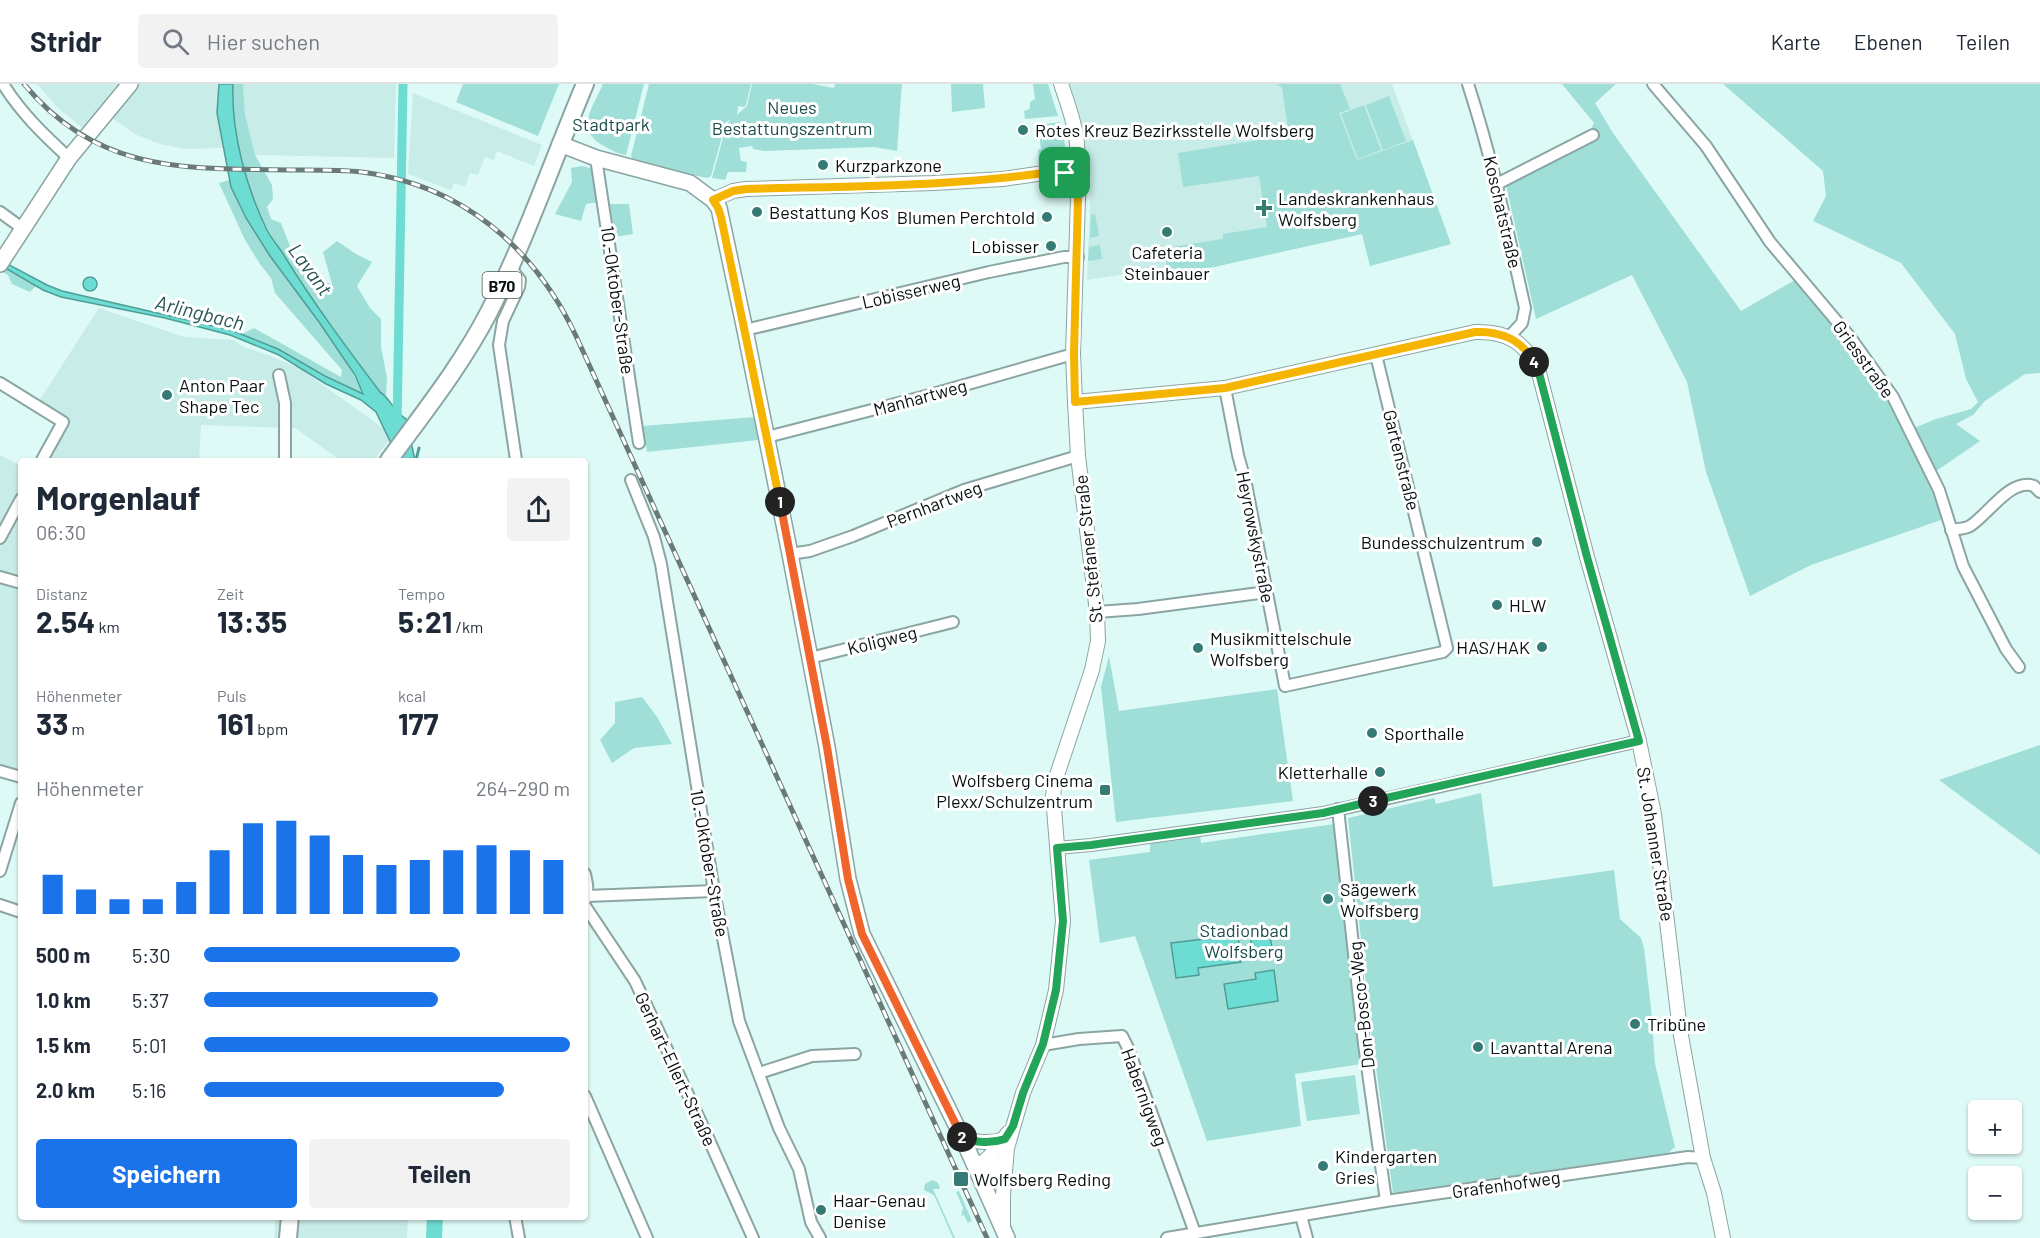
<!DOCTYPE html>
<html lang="de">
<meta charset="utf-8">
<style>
body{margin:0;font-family:Barlow,sans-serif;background:#f2f2f3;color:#1f2937;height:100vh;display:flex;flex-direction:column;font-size:22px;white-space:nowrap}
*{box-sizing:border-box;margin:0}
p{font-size:20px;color:#747a83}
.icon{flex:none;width:33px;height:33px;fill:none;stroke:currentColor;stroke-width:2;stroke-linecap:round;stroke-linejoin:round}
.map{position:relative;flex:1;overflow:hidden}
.side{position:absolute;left:18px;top:374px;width:570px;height:762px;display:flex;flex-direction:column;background:#fff;border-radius:6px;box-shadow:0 2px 4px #0004}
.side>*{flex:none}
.controls{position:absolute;left:1968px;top:1016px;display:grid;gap:12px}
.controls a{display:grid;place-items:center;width:54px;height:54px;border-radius:6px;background:#fff;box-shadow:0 2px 4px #0004;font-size:30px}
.pin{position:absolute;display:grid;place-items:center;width:51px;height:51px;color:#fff;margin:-26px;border-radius:12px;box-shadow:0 3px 9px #0006}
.km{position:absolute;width:30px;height:30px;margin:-15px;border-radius:50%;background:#222;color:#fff;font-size:16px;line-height:30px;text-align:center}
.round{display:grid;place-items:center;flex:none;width:63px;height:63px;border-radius:6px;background:#f2f2f3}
.head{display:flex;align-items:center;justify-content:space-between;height:102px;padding:0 18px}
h1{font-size:33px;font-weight:700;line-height:45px}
.metrics{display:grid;grid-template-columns:repeat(3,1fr);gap:9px;height:102px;padding:6px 18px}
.metrics div{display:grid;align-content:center}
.metrics b{font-size:30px;font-weight:700}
.metrics small{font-size:16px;font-weight:400}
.metrics p{font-size:16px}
.chart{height:168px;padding:12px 18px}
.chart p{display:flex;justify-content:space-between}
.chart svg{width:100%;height:108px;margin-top:6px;stroke:#1a73e8;stroke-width:6}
.action{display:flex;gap:12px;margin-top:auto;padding:12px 18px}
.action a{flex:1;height:69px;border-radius:6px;background:#1a73e8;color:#fff;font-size:24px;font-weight:700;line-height:69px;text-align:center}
.action a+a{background:#f2f2f3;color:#1f2937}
ul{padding:0 18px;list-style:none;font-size:20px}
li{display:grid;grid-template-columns:96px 72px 1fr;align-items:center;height:45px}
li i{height:15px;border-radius:8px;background:#1a73e8}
header{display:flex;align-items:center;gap:36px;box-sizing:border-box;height:84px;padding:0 30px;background:#fff;border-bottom:2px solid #e0e1e3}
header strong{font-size:28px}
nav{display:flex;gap:33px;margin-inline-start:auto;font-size:21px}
.search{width:420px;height:54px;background:#f2f2f3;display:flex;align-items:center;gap:15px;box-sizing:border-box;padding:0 21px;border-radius:6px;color:#747a83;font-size:22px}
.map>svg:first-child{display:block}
</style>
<header>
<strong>Stridr</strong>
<div class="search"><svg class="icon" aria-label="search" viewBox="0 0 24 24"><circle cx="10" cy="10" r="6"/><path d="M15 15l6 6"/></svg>Hier suchen</div>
<nav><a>Karte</a><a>Ebenen</a><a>Teilen</a></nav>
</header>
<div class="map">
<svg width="2040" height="1154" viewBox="0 0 2040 1154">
<rect width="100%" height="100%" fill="#defaf7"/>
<!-- built -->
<g fill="#c8ece8">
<path d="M37 0H219L217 29 223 64 185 65 160 60 137 51 101 27 85 46 59 25Z"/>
<path d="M243 0H396L394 74 255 71 245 30Z"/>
<path d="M1069 0H1392L1451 160 1370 182 1362 150 1214 183 1168 189 1166 184 1087 196 1091 97 1080 36Z"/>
<path d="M413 9 542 61 534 82 497 67 494 76 485 73 478 91 470 89 465 103 454 99 451 106 408 90Z"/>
<path d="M99 224 184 253 234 256 244 263 268 271 299 284 393 351 374 376H340L295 344 201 341 199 376H38L62 336 37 320Z"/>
<path d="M0 371 21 382V695L0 690Z"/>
<path d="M276 1133H408L407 1154H274Z"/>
</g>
<!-- green -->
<g fill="#9fdfd8">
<path d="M233 0H243L245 30 255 71 272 101 273 115 267 123 271 135 281 139 295 175 309 193 332 200 323 168 337 157 356 170 372 178 357 202 370 224 381 235V263L387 294 386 312 380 308C347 264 314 220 285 173 280 164 272 156 268 146 246 103 231 48 233 0Z"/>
<path d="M463 0H559L538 52 456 18Z"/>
<path d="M603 0H644L626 71C618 70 611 66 604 62 574 46 593 23 603 0Z"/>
<path d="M649 0H751L746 21 744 23 738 22 737 31 747 22 752 0H813L834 4 835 0H902L897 67 874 63 764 67 753 65 752 62 739 64 741 77 747 78 746 88H728L725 96 712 94 727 39 732 35 726 38 711 92 707 94 634 78 631 72Z"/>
<path d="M951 0H983L985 24 952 28Z"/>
<path d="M1033 0H1048L1058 32 1025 35 1024 27 1030 25V18L1035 15Z"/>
<path d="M1277 0H1340L1350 25 1339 29 1357 76 1413 56 1451 160 1370 182 1362 150 1214 183 1168 189 1164 164 1223 155V150L1267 143 1259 92 1183 103 1178 69 1289 51 1282 4Z"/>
<path d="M1562 0H1616L1595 19 1613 49 1741 227 1795 196 1888 312 1909 346 1936 335 1971 325 1978 318 1966 295 1955 250 1901 179 1813 137 1826 112 1823 87 1723 0H2040V289L2025 290 1985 317 1973 331 1956 340 1980 357 1929 392 1944 435 1811 481 1750 512 1706 388 1687 298 1632 191 1536 235 1506 101 1595 53 1591 45 1594 39Z"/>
<path d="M1389 12 1406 57 1383 66 1366 21Z"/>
<path d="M1364 21 1381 66 1358 75 1341 30Z"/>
<path d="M1060 38 1067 70C1065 84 1050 82 1039 84L1038 66 1041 65 1038 41Z"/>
<path d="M581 82 595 85 600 118 586 120 581 137 555 130 572 98 571 84Z"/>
<path d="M230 96C234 115 246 134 256 150 290 204 337 252 363 310 323 291 284 268 242 250L254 244 341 293 342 286 275 209 271 194 260 180 245 156 219 99Z"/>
<path d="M610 120H629L633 150 615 153Z"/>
<path d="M1095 130 1099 152 1090 154 1091 131Z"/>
<path d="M1100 161 1102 175 1088 177 1089 163Z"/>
<path d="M0 181 37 201 30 208 12 200 8 191 0 186Z"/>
<path d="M755 333 758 356 647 368 643 342Z"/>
<path d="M1109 572 1119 627 1277 605 1293 717 1116 738 1101 603Z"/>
<path d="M642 613 657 633 672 660 634 664 612 679 600 656 615 639V618Z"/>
<path d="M2040 661V771L1939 696Z"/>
<path d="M1481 709 1493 803 1614 786 1620 835 1641 854 1644 864 1651 924 1655 980 1675 1063 1668 1069 1393 1109 1370 939 1348 734 1434 714 1436 720Z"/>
<path d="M1334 740 1361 980 1295 990 1301 1042 1207 1057 1135 852 1100 859 1089 776 1150 768V758L1200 752 1201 759Z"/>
<path d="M1355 991 1360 1030 1307 1037 1301 998Z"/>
<path d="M932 1096 937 1098 940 1103 939 1105H933L955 1154H953L934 1111 924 1106 925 1100Z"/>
<path d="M959 1107 972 1137 968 1139 964 1131 961 1132 963 1124 956 1108Z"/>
</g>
<!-- water -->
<g fill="#6ddcd2" stroke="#4e9e97" stroke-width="1.5">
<path d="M219 0H233C231 48 246 103 267 146 272 156 280 164 285 173 314 220 347 264 380 308 391 315 392 326 406 335L415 376H399L376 328 361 316 326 300 279 271 230 251 165 234 61 213 43 206 0 181V176L47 201 62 207 231 246 278 265 325 292 363 310 355 291 319 238 270 172 246 134 231 103 217 29Z"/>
<circle cx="90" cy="200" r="7"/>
<path d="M1269 847 1273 869 1253 872 1250 850Z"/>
<path d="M1238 851 1241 878 1198 884 1199 891 1176 894 1171 859Z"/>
<path d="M1274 886 1278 917 1228 925 1224 900 1256 895 1255 889Z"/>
</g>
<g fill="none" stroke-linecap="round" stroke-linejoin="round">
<!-- stream -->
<path stroke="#4e9e97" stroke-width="3" d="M416 376 419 364"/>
<!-- canal -->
<path stroke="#6ddcd2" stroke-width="9" d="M397 340 403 0"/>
<!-- river -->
<path stroke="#6ddcd2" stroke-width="16" d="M434 1154 435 1132"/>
<!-- minor casing -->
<g stroke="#8ba5a2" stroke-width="14">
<g id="minor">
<path d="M3 0C21 29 44 51 69 74"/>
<path d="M1468 0C1492 74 1508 148 1525 224L1522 239 1509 253"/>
<path d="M1653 0 1706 62 1770 158 1850 253 1893 313 1939 406 1963 482 2006 565 2019 583"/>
<path d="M596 74 639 359"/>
<path d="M1497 100 1593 51"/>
<path d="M0 128 22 144"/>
<path d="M510 183 520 196 519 203 503 237 499 261 516 376"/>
<path d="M745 246 989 188 1064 173H1078"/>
<path d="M279 291 285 319V376"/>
<path d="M0 299 63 338 42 376"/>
<path d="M1225 304 1238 371 1246 400 1285 602 1443 568 1447 564 1376 271"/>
<path d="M767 353 926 312 1073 270"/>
<path d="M631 396 654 453 661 480 714 807 739 937 779 1044 799 1085 811 1138 820 1154"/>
<path d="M1951 446C1957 445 1965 445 1970 442 1987 432 2011 393 2034 402L2040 408"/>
<path d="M0 454 21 415"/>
<path d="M790 470 810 467 853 452 964 406 1078 372"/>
<path d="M0 493 21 499"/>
<path d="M1097 528 1138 525 1267 508"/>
<path d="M810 574 953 538"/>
<path d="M0 687 21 693"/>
<path d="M1338 725 1364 960 1386 1117"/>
<path d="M1057 764 1091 761 1323 729 1639 657"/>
<path d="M0 787 21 719"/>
<path d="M585 790C587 799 589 808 585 816"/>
<path d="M587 812 714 807"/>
<path d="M0 821 21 828"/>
<path d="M585 822 635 897 705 1047 753 1154"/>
<path d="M1043 961 1079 955 1122 952 1128 964 1195 1149"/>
<path d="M759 989 812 972 855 970"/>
<path d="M585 1012 647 1154"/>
<path d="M515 1132 519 1154"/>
<path d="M1301 1132 1307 1154"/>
<path d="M1167 1154 1386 1117 1688 1073 1703 1074"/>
</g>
</g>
<!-- tertiary casing -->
<g stroke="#8ba5a2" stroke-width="16">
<g id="tertiary">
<path d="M1061 0C1070 26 1084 63 1074 90"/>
<path d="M713 116 733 107 746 105 933 99 1003 95 1057 87 1074 90"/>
<path d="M1075 318 1225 304 1475 248C1509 247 1526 259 1539 289L1587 473 1639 657 1654 730 1680 946 1703 1074 1714 1109 1723 1154"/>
<path d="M963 1055C978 1058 990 1060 1005 1055"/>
<path d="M976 1084 990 1072 1008 1049"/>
<path d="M980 1092 997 1083 1006 1075"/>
<path d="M1003 1144V1111L1007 1064 1023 1009 1043 961 1056 906 1063 837 1053 712 1055 697 1092 586 1098 557 1097 528 1078 372 1075 318 1073 270 1078 114V101L1074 90"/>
</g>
</g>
<!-- secondary casing -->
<g stroke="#8ba5a2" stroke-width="18">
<g id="secondary">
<path d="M560 60 596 74 690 99 713 116 719 124 745 246 790 470 827 663 848 795 862 850 963 1055 1007 1154"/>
<path d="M0 180 69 74 130 0"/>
</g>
</g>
<!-- primary casing -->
<g stroke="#8ba5a2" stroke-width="20">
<g id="primary">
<path d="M389 376C424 328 461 282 489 228 526 155 553 76 585 0"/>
<path d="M288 1154 290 1132"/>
</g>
</g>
<!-- minor -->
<use href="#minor" stroke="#fff" stroke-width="10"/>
<!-- tertiary -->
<use href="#tertiary" stroke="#fff" stroke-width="14"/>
<!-- secondary -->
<use href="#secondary" stroke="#fff" stroke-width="15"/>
<!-- primary -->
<use href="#primary" stroke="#fff" stroke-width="16"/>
<!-- rail casing -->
<g stroke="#697a78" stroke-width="5">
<path id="rail" d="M24 0C101 94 195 84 303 86 323 86 343 86 362 88 462 101 534 163 576 252L987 1154"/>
</g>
<!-- rail -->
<use href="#rail" stroke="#fff" stroke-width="3" stroke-dasharray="9" stroke-linecap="butt"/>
</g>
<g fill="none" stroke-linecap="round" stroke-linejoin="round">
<!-- split-1 casing -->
<g stroke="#fff" stroke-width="12">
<path id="split-1" d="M780 418 721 133 718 124 713 116 733 107 746 105C850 102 954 103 1057 87L1065 89"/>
</g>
<!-- split-2 casing -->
<g stroke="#fff" stroke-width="12">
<path id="split-2" d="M780 418 827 663 848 795 862 850 962 1053"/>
</g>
<!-- split-3 casing -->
<g stroke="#fff" stroke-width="12">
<path id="split-3" d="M962 1053 963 1055C978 1058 990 1060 1005 1055L1013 1042 1023 1009 1043 960 1056 906 1063 837 1057 764 1091 761 1323 729 1373 717"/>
</g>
<!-- split-4 casing -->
<g stroke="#fff" stroke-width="12">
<path id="split-4" d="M1373 717 1639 657 1587 473 1539 289 1534 278"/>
</g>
<!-- split-5 casing -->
<g stroke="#fff" stroke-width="12">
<path id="split-5" d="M1065 89 1074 90 1078 101V114L1074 270 1075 318 1225 304 1475 248C1501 247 1521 255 1534 278"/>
</g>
<!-- split-1 -->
<use href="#split-1" stroke="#f5b400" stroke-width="8"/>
<!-- split-2 -->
<use href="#split-2" stroke="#f0652b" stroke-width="8"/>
<!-- split-3 -->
<use href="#split-3" stroke="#22a559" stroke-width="8"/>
<!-- split-4 -->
<use href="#split-4" stroke="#22a559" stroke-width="8"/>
<!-- split-5 -->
<use href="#split-5" stroke="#f5b400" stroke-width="8"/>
</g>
<!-- markers -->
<g fill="#347b75" stroke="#fff" stroke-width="2">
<circle cx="1023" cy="46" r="6"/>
<circle cx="823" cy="81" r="6"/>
<path d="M1261 115h6v6h6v6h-6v6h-6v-6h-6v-6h6z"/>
<circle cx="757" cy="128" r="6"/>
<circle cx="1047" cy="133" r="6"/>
<circle cx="1167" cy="148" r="6"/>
<circle cx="1051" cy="162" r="6"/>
<circle cx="167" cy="311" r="6"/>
<circle cx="1537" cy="458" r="6"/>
<circle cx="1497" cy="521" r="6"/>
<circle cx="1542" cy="563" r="6"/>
<circle cx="1198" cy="564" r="6"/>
<circle cx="1372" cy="649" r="6"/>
<circle cx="1380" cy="688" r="6"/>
<rect x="1099" y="700" width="12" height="12" rx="3"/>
<circle cx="1328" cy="815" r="6"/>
<circle cx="1635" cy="940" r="6"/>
<circle cx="1478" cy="963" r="6"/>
<circle cx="1323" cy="1082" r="6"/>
<rect x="953" y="1087" width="16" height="16" rx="3"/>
<circle cx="821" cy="1126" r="6"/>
</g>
<g text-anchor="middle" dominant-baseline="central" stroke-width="6" stroke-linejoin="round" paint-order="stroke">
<!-- shield labels -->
<rect fill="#fff" stroke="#515756" stroke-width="1.5" x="482.5" y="188" width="39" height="26" rx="4.5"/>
<g font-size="16" font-weight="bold" fill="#060f0e">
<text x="502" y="201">B70</text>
</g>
<!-- park labels -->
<g font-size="18" fill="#1c4d49" stroke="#fff">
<text x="792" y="23">Neues<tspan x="792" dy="21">Bestattungszentrum</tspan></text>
<text x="611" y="40">Stadtpark</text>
<text x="1244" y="846">Stadionbad<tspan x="1244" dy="21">Wolfsberg</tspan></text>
</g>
<!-- poi labels -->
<g font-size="18" fill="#060f0e" stroke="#fff" text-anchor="start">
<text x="1035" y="46">Rotes Kreuz Bezirksstelle Wolfsberg</text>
<text x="835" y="81">Kurzparkzone</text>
<text x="1278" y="114">Landeskrankenhaus<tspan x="1278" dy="21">Wolfsberg</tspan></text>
<text x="769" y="128">Bestattung Kos</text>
<text x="1035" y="133" text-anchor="end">Blumen Perchtold</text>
<text x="1039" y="162" text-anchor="end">Lobisser</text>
<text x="1167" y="168" text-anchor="middle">Cafeteria<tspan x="1167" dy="21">Steinbauer</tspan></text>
<text x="179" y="301">Anton Paar<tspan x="179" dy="21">Shape Tec</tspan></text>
<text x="1525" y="458" text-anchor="end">Bundesschulzentrum</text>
<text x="1509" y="521">HLW</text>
<text x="1210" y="554">Musikmittelschule<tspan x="1210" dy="21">Wolfsberg</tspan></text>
<text x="1530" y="563" text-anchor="end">HAS/HAK</text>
<text x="1384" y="649">Sporthalle</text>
<text x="1368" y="688" text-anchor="end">Kletterhalle</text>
<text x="1093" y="696" text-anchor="end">Wolfsberg Cinema<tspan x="1093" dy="21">Plexx/Schulzentrum</tspan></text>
<text x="1340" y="805">Sägewerk<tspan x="1340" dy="21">Wolfsberg</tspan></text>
<text x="1647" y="940">Tribüne</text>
<text x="1490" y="963">Lavanttal Arena</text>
<text x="1335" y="1072">Kindergarten<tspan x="1335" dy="21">Gries</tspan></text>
<text x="974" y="1095">Wolfsberg Reding</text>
<text x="833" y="1116">Haar-Genau<tspan x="833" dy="21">Denise</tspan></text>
</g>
<!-- street labels -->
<g font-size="18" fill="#060f0e" stroke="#fff">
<text transform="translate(1503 128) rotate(77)">Koschatstraße</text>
<text transform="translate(911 207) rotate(-13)">Lobisserweg</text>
<text transform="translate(618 216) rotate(82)">10.-Oktober-Straße</text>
<text transform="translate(1864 275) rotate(54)">Griesstraße</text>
<text transform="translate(920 313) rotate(-15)">Manhartweg</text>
<text transform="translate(1402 376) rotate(76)">Gartenstraße</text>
<text transform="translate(934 420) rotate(-21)">Pernhartweg</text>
<text transform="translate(1256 453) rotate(79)">Heyrowskystraße</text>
<text transform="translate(1088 465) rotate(-96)">St. Stefaner Straße</text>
<text transform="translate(882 556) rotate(-14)">Koligweg</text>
<text transform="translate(1656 760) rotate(81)">St. Johanner Straße</text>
<text transform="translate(710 779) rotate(80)">10.-Oktober-Straße</text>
<text transform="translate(1361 921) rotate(-96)">Don-Bosco-Weg</text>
<text transform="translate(676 985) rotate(65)">Gerhart-Ellert-Straße</text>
<text transform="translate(1145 1013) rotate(70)">Habernigweg</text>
<text transform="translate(1506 1100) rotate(-8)">Grafenhofweg</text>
</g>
<!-- water labels -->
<g font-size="20" font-style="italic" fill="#265753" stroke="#fff">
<text transform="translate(311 185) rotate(54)">Lavant</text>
<text transform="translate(200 228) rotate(14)">Arlingbach</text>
</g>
</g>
</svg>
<div class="controls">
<a>+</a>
<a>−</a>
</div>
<div class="pin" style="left:1065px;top:89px;background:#1e9e55"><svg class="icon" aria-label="arrive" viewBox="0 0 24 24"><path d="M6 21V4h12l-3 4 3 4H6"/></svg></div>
<b class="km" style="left:780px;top:418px">1</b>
<b class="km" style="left:962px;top:1053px">2</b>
<b class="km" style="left:1373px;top:717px">3</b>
<b class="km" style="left:1534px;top:278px">4</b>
<section class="side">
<div class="head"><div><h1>Morgenlauf</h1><p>06:30</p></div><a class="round"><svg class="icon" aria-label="share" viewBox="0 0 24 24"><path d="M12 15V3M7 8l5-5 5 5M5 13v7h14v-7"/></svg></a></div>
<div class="metrics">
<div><p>Distanz</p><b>2.54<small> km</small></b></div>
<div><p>Zeit</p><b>13:35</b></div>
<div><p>Tempo</p><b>5:21<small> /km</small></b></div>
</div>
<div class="metrics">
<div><p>Höhenmeter</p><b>33<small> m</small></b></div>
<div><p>Puls</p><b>161<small> bpm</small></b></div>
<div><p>kcal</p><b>177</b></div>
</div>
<div class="chart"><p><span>Höhenmeter</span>264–290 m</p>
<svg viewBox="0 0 160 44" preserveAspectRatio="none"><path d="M5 44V28M15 44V34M25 44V38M35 44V38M45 44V31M55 44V18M65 44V7M75 44V6M85 44V12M95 44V20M105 44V24M115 44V22M125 44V18M135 44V16M145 44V18M155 44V22"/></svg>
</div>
<ul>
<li><b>500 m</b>5:30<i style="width:70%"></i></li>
<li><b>1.0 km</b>5:37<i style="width:64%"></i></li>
<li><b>1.5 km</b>5:01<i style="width:100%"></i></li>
<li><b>2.0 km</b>5:16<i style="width:82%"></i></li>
</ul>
<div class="action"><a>Speichern</a><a>Teilen</a></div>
</section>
</div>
